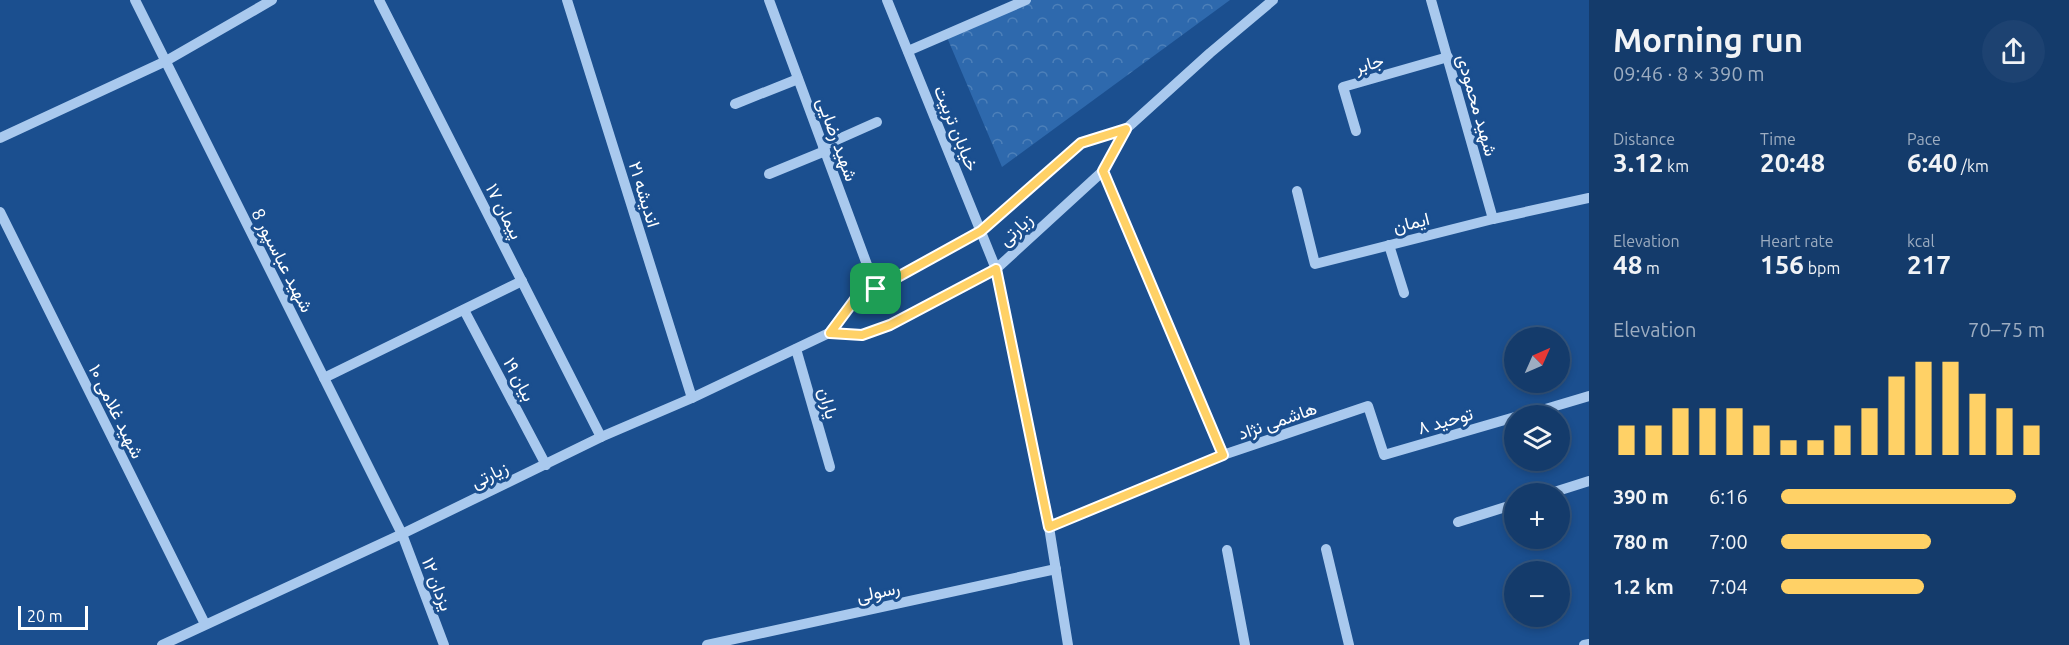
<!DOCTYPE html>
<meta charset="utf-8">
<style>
body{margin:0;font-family:Ubuntu,Vazirmatn,sans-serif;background:#1d4271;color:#f1f3f6;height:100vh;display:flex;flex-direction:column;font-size:22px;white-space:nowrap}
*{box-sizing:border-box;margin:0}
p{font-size:20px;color:#9dadc1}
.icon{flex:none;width:33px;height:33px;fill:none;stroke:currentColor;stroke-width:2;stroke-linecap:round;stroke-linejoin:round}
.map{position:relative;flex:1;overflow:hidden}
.sheet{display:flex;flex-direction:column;background:#143b6b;width:480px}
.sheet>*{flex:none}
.needle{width:39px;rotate:45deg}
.buttons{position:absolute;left:1504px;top:327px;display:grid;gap:12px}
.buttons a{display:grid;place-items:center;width:66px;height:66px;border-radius:50%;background:#143b6b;box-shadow:0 3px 9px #0003,0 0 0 2px #33557e;font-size:30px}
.scale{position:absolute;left:18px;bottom:15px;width:70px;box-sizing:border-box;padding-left:6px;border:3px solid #fff;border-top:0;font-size:16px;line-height:21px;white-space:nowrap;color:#fff;-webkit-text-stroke:4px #1b4f8f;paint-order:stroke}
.pin{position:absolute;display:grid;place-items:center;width:51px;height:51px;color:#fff;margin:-26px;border-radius:12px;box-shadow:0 3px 9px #0006}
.round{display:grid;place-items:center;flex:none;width:63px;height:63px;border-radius:32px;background:#1d4271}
.headline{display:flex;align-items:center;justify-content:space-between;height:102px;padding:0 24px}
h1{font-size:33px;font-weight:600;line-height:45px}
.stats{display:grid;grid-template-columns:repeat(3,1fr);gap:9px;height:102px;padding:6px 24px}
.stats div{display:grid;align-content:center}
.stats b{font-size:26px;font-weight:600}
.stats small{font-size:16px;font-weight:400}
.stats p{font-size:16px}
.chart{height:168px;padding:12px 24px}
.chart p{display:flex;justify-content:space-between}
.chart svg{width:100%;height:108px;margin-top:6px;stroke:#ffd166;stroke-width:6}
ul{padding:0 24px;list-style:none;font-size:20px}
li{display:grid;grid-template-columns:96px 72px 1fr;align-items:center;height:45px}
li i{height:15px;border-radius:8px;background:#ffd166}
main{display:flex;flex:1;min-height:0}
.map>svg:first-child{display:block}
</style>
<main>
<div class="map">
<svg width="1589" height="645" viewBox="0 0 1589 645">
<defs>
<pattern id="forest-crowns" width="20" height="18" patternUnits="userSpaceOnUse" patternTransform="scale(1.5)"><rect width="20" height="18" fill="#2e69ad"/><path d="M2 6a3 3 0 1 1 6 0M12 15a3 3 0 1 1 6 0" fill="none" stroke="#4d80b9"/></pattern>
</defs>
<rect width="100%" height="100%" fill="#1b4f8f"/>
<!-- forest -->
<path fill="url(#forest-crowns)" d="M1026 0H1230L1002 167 946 35Z"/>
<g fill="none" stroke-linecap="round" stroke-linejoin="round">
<!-- minor -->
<g stroke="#a9c9ee" stroke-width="10">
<path d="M135 0 402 534 444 645"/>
<path d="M379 0 601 437"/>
<path d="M567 0 692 398"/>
<path d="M769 0 876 289"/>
<path d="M887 0 996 269 1049 527 1068 645"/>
<path d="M1431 0 1493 219"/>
<path d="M908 51 1026 0"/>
<path d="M735 104 798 79"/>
<path d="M1356 131 1343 87 1448 57"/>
<path d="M0 138 166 61 272 0"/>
<path d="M823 146 877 122"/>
<path d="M1103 171 1223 455"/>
<path d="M769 174 825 151"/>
<path d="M1297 191 1315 264 1493 219 1589 198"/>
<path d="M0 212 205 624"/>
<path d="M1389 245 1404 293"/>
<path d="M464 310 546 465"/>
<path d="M829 333 862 335 890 325 996 269 1103 171 1126 129 1210 53 1273 0"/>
<path d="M796 349 830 467"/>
<path d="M324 378 522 281"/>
<path d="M1522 416 1589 396"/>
<path d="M1548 494 1589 481"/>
<path d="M1458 522 1515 504"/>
<path d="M1049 527 1223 455 1368 406 1384 455 1515 417"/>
<path d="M1326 549 1349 645"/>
<path d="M1227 550 1245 645"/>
<path d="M162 645 402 534 601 437 692 398 829 333 856 298 876 289 981 231 1081 143 1126 129"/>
<path d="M707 645 1056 569"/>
<path d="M1584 645 1589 644"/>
</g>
</g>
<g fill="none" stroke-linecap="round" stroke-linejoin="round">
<!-- route casing -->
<g stroke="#fff" stroke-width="12">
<path id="route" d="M1126 129 1103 171 1223 455 1049 527 996 269 890 325 862 335 830 333 856 298 876 289 981 231 1081 143Z"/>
</g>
<!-- route -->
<use href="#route" stroke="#ffd166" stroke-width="8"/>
</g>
<g text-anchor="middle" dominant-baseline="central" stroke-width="6" stroke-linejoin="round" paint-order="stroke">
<!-- street labels -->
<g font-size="18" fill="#fff" stroke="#1b4f8f">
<text transform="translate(1369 63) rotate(-16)">جابر</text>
<text transform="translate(1478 105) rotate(74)">شهید محمودی</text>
<text transform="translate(957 128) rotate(68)">خیابان تربیت</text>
<text transform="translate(838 139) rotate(70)">شهید رضایی</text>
<text transform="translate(645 194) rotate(73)">اندیشه ۲۱</text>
<text transform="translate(505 211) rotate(63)">پیمان ۱۷</text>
<text transform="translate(1411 222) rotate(-14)">ایمان</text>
<text transform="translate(1015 229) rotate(-43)">زیارتی</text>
<text transform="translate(283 260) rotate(63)">شهید عباسپور 8</text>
<text transform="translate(520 379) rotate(62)">بیان ۱۹</text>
<text transform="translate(829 403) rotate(74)">یاران</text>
<text transform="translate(117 411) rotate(64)">شهید غلامی ۱۰</text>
<text transform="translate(1277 420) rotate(-19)">هاشمی نژاد</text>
<text transform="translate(1445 420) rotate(-16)">توحید ۸</text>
<text transform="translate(489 474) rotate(-26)">زیارتی</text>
<text transform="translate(438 584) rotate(69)">یزدان ۱۲</text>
<text transform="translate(878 591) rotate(-12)">رسولی</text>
</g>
</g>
</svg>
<div class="buttons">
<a><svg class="needle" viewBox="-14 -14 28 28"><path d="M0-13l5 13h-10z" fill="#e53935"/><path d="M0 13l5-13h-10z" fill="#9dadc1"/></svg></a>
<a><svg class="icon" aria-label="layers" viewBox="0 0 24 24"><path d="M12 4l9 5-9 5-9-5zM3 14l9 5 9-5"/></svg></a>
<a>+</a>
<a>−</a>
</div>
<div class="scale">20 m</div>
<div class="pin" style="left:876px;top:289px;background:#1e9e55"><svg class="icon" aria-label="arrive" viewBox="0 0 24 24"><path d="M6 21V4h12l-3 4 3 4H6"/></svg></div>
</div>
<section class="sheet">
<div class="headline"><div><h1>Morning run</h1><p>09:46 · 8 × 390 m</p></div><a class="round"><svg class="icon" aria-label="share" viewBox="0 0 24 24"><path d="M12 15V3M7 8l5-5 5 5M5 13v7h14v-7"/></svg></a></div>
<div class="stats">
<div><p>Distance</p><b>3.12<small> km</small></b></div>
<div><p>Time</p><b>20:48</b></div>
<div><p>Pace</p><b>6:40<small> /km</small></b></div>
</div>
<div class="stats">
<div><p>Elevation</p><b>48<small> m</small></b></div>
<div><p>Heart rate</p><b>156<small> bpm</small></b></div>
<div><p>kcal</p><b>217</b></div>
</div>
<div class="chart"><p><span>Elevation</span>70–75 m</p>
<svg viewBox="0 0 160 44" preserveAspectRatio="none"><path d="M5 44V32M15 44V32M25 44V25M35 44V25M45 44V25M55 44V32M65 44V38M75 44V38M85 44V32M95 44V25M105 44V12M115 44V6M125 44V6M135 44V19M145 44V25M155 44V32"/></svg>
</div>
<ul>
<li><b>390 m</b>6:16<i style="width:89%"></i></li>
<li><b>780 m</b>7:00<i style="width:57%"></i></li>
<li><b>1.2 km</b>7:04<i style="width:54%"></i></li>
</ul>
</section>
</main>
